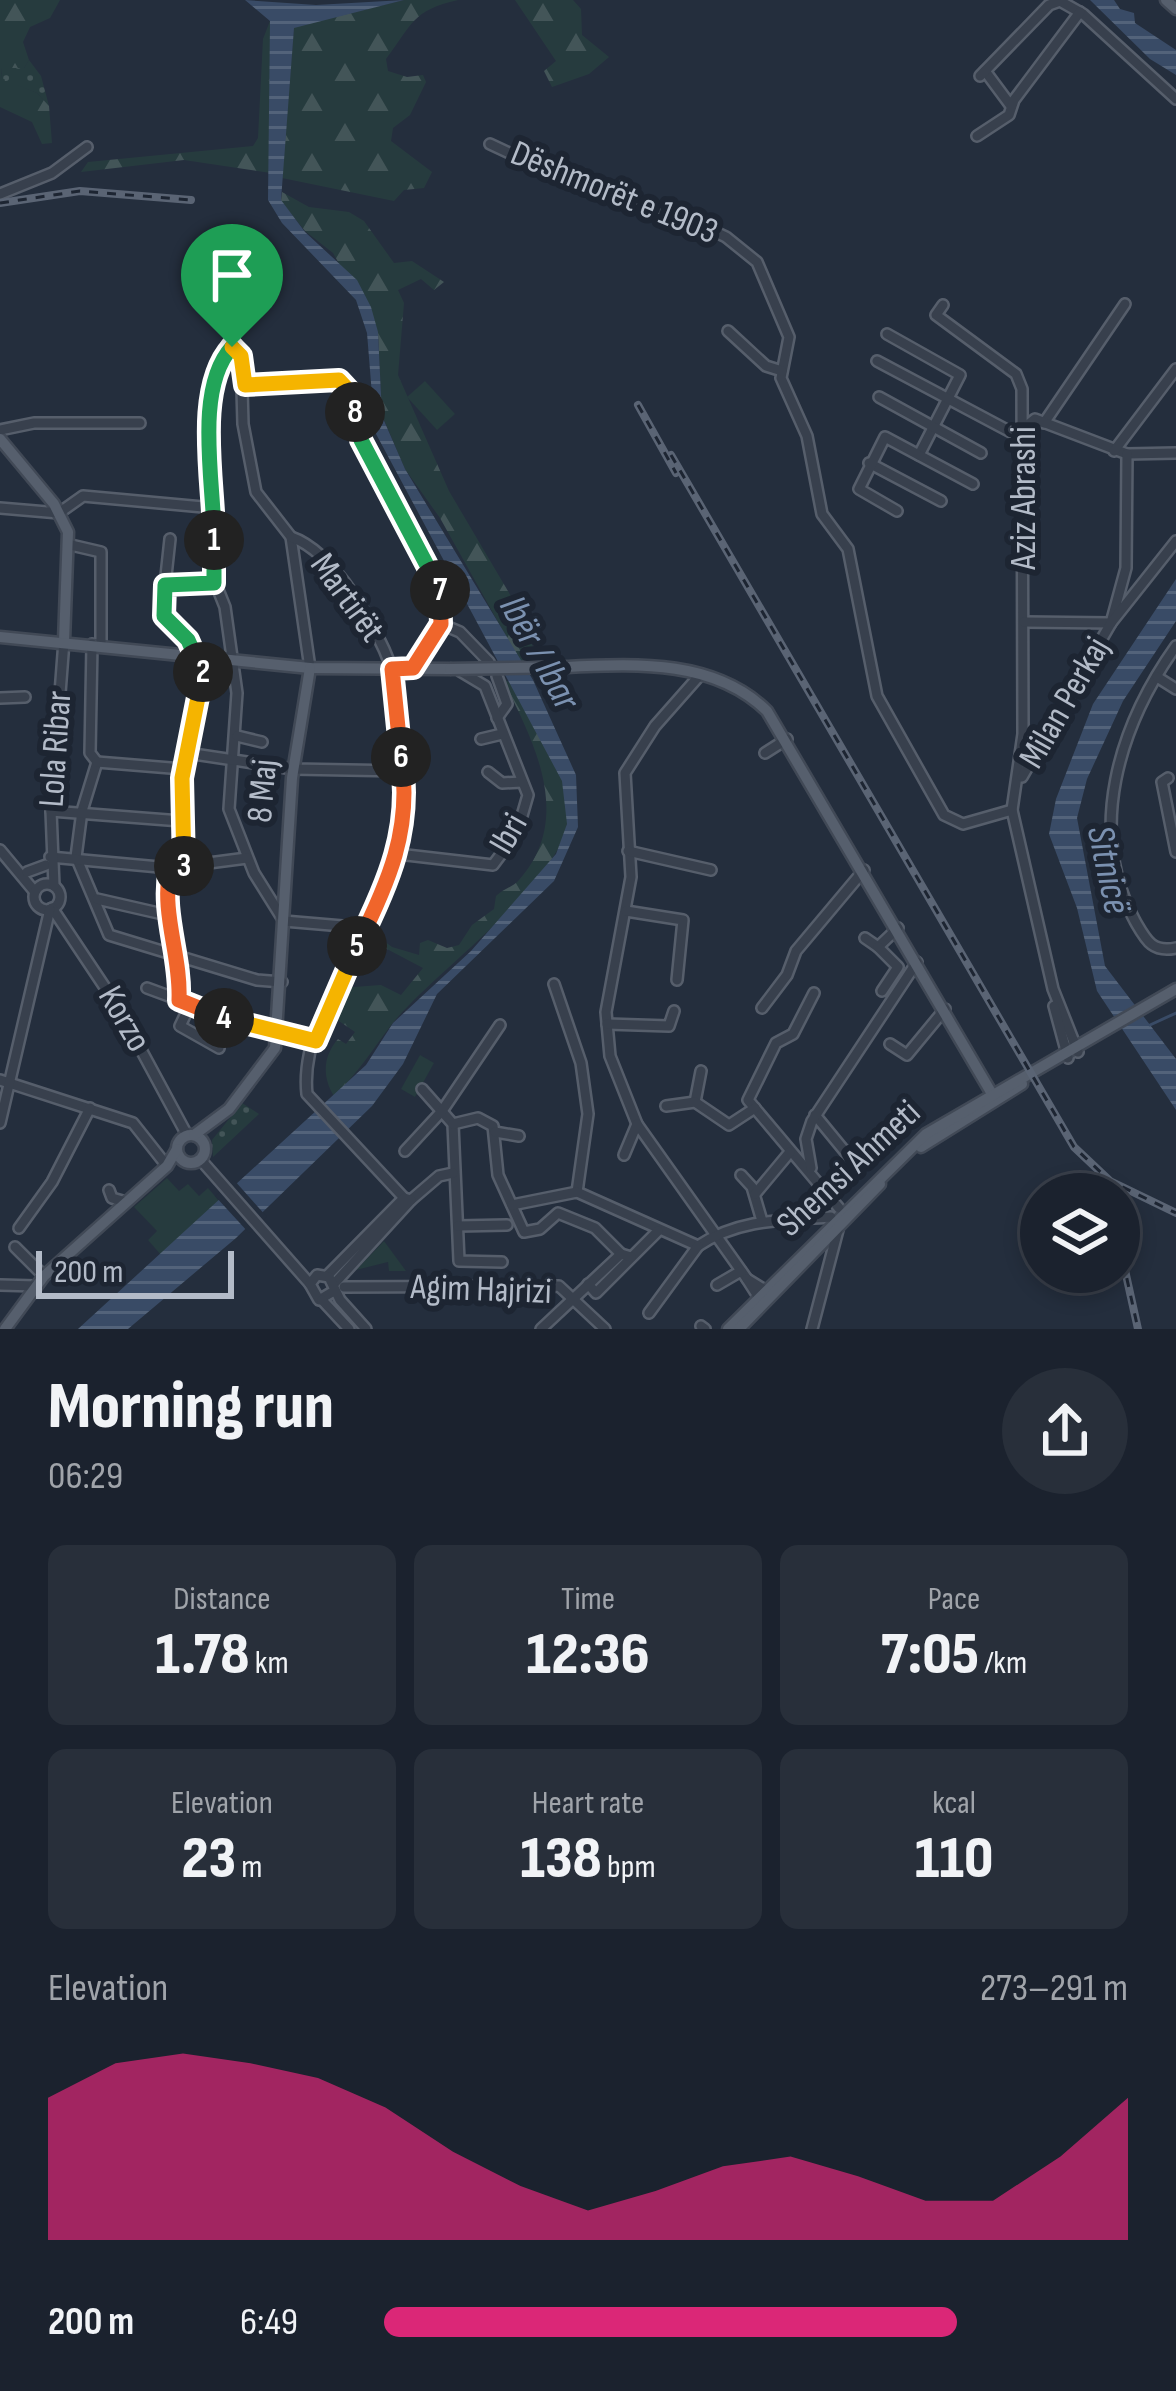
<!DOCTYPE html>
<meta charset="utf-8">
<style>
body{margin:0;font-family:"Sofia Sans Condensed",sans-serif;background:#282f3a;color:#f1f3f6;height:100vh;display:flex;flex-direction:column;font-size:45px;white-space:nowrap}
*{box-sizing:border-box;margin:0}
p{font-size:39px;color:#a0a4aa}
.icon{flex:none;width:66px;height:66px;fill:none;stroke:currentColor;stroke-width:2;stroke-linecap:round;stroke-linejoin:round}
.map{position:relative;height:1329px;overflow:hidden}
.panel{display:flex;flex-direction:column;background:#1b222e;flex:1}
.panel>*{flex:none}
.fabs{position:absolute;left:1020px;top:1173px;display:grid;gap:24px}
.fabs a{display:grid;place-items:center;width:120px;height:120px;border-radius:50%;background:#1b222e;box-shadow:0 6px 18px #0003,0 0 0 3px #393f4a;font-size:60px}
.scale{position:absolute;left:36px;bottom:30px;width:198px;box-sizing:border-box;padding-left:12px;border:6px solid #b3bbc8;border-top:0;font-size:33px;line-height:42px;white-space:nowrap;color:#b3bbc8;-webkit-text-stroke:9px #1d2532;paint-order:stroke}
.pin{position:absolute;display:grid;place-items:center;width:102px;height:102px;color:#fff;margin:-123px -51px;border-radius:50% 50% 50% 0;rotate:-45deg;box-shadow:0 0 12px #0007}
.pin .icon{rotate:45deg}
.km{position:absolute;width:60px;height:60px;margin:-30px;border-radius:50%;background:#222;color:#fff;font-size:33px;line-height:60px;text-align:center}
.round{display:grid;place-items:center;flex:none;width:126px;height:126px;border-radius:63px;background:#282f3a}
.overview{display:flex;align-items:center;justify-content:space-between;height:204px;padding:0 48px}
h1{font-size:66px;font-weight:800;line-height:90px}
.figures{display:grid;grid-template-columns:repeat(3,1fr);gap:18px;height:204px;padding:12px 48px}
.figures div{display:grid;align-content:center;border-radius:18px;background:#282f3a;text-align:center}
.figures b{font-size:60px;font-weight:800}
.figures small{font-size:33px;font-weight:400}
.figures p{font-size:33px}
.chart{height:336px;padding:24px 48px}
.chart p{display:flex;justify-content:space-between}
.chart svg{width:100%;height:216px;margin-top:12px;fill:#db2777;opacity:.7}
ul{padding:0 48px;list-style:none;font-size:39px}
li{display:grid;grid-template-columns:192px 144px 1fr;align-items:center;height:90px}
li i{height:30px;border-radius:15px;background:#db2777}
.map>svg:first-child{display:block}
</style>
<div class="map">
<svg width="1176" height="1329" viewBox="0 0 1176 1329">
<defs>
<pattern id="grass-dots" width="8" height="8" patternUnits="userSpaceOnUse" patternTransform="scale(3)"><rect width="8" height="8" fill="#263b3e"/><path d="M2 2h.1M6 6h.1" fill="none" stroke="#435558" stroke-width="1.8" stroke-linecap="round"/></pattern>
<pattern id="forest-firs" width="22" height="20" patternUnits="userSpaceOnUse" patternTransform="scale(3)"><rect width="22" height="20" fill="#263b3e"/><path d="M5 1l3.5 6h-7zM16 11l3.5 6h-7z" fill="#435558"/></pattern>
<pattern id="water-rules" width="6" height="5" patternUnits="userSpaceOnUse" patternTransform="scale(3)"><rect width="6" height="5" fill="#394b66"/><path d="M0 2.5h6" fill="none" stroke="#53637a"/></pattern>
</defs>
<rect width="100%" height="100%" fill="#242e3d"/>
<!-- grass -->
<g fill="url(#grass-dots)">
<path d="M29 60 41 76 49 106 37 93 1 79 2 68H24Z"/>
<path d="M242 1103 259 1114 213 1157 212 1140Z"/>
</g>
<!-- forest -->
<g fill="url(#forest-firs)">
<path d="M0 0H60L50 18 30 27 23 42 29 60 24 68H2L1 78 37 93 49 106 52 143 42 144 32 122 0 107Z"/>
<path d="M404 0H458C412 10 412 25 386 59L388 71 407 77 423 75 426 82 410 115 393 128 391 141 432 172 424 188 404 190 394 201 282 178 294 27Z"/>
<path d="M515 0H573L581 9 582 35 609 57 589 74 552 87 544 71 556 61Z"/>
<path d="M270 21 271 173 184 160 81 172 88 162 253 146 258 138 263 39Z"/>
<path d="M282 192 309 207 349 212 364 221 394 263 412 261 444 282 434 290 421 279 398 290 404 303 398 375 449 491 512 598 539 661H520L440 518 405 469 382 415 378 332 333 253 305 231 281 201Z"/>
<path d="M501 676 514 687C534 726 574 778 567 823 558 886 432 973 392 1024 372 1050 358 1073 334 1096 322 1077 323 1056 338 1039L346 1044 355 1032 333 1017 341 988 381 985 401 995 423 968 368 939 373 933 392 947 419 955 420 943 428 940 447 948 459 945 472 925 494 909 496 896C503 889 513 887 519 880 575 817 533 740 501 676Z"/>
</g>
<!-- green -->
<g fill="#263b3e">
<path d="M425 381 455 414 437 430 407 397Z"/>
<path d="M420 1055 434 1063 415 1097 401 1089Z"/>
<path d="M167 1178 179 1191 188 1184 199 1196 208 1188 219 1201 161 1255 148 1240 157 1231 134 1207Z"/>
<path d="M384 1241 406 1271H389L388 1262 356 1270Z"/>
</g>
<!-- water -->
<g fill="url(#water-rules)">
<path d="M245 0 316 5 404 0 294 28 281 200 305 232 357 280 371 307 378 332 382 416 405 469 533 680 576 775 578 827 554 881 437 994 403 1064 372 1106 236 1238 128 1329H78L366 1065 393 1023 471 951 556 854 567 824 562 781 375 432 367 333 356 300 282 223 268 200 270 21Z"/>
<path d="M1090 0H1114L1120 9 1134 13 1135 23 1176 50V75L1150 59Z"/>
<path d="M1176 579V621L1123 701 1087 779 1077 818 1105 966 1176 1059V1110L1097 991 1077 908 1049 834 1056 799 1093 704Z"/>
</g>
<!-- pier -->
<path fill="#242e3d" d="M234 1180 267 1217 249 1233 215 1196Z"/>
<g fill="none" stroke-linecap="round" stroke-linejoin="round">
<!-- stream -->
<path stroke="#394b66" stroke-width="3" d="M1150 1025 1176 1013"/>
<!-- minor casing -->
<g stroke="#565e6b" stroke-width="14">
<g id="minor">
<path d="M985 71 1011 106"/>
<path d="M980 76 1049 5 1060 1 1083 14 1176 99"/>
<path d="M977 136 1009 115 1014 100 1080 12"/>
<path d="M490 144 539 167 682 216 726 237 757 262 789 337 781 378 807 436 822 514 848 549 877 696 944 815 963 824 1012 810"/>
<path d="M0 194 52 173 87 147"/>
<path d="M236 257 231 343 241 355 243 424 256 492 291 537 310 668"/>
<path d="M943 305 936 315 1016 374 1022 389 1023 734 1012 810 1053 989 1078 1052"/>
<path d="M728 331 766 366 782 371"/>
<path d="M887 334 960 375 919 455"/>
<path d="M232 347 218 378 207 450 214 504 213 577 225 607 237 693 229 809 254 873 284 921 366 928"/>
<path d="M877 361 1024 439"/>
<path d="M245 385 339 380 352 394 361 440 443 601 441 624 413 668"/>
<path d="M879 397 981 453"/>
<path d="M1044 423 1125 304"/>
<path d="M1024 428 1035 419 1127 454 1176 453"/>
<path d="M0 430 34 423H140"/>
<path d="M1114 451 1176 369"/>
<path d="M869 463 941 501"/>
<path d="M0 508 59 513 83 496 214 508"/>
<path d="M897 511 859 489 885 437 973 484"/>
<path d="M291 537C335 552 377 628 392 669 397 730 412 792 398 854 380 931 298 1014 307 1094L404 1198"/>
<path d="M71 545 101 552V645"/>
<path d="M165 585 170 539"/>
<path d="M1024 622 1111 623 1126 568 1127 454"/>
<path d="M441 624 460 632 489 662"/>
<path d="M92 644 90 753 97 762 82 811 76 857 109 935 257 980 282 982"/>
<path d="M1176 646C1119 726 1086 831 1135 921 1146 940 1152 953 1176 948"/>
<path d="M195 656 188 639 164 616 165 585 214 583"/>
<path d="M700 675 655 726 625 773 631 877 606 1012 610 1056 637 1124 747 1279"/>
<path d="M497 676 507 704 497 718"/>
<path d="M1157 677 1176 689"/>
<path d="M0 698 25 697"/>
<path d="M237 736 262 742"/>
<path d="M481 739 502 734"/>
<path d="M187 753 293 769 403 771"/>
<path d="M765 753 787 739"/>
<path d="M97 762 183 769"/>
<path d="M488 772 502 783 522 782"/>
<path d="M1022 777 1111 623 1176 541"/>
<path d="M1168 778 1162 782 1176 852"/>
<path d="M51 811 181 821"/>
<path d="M0 850 35 892"/>
<path d="M628 851 711 870"/>
<path d="M398 854 493 865 517 833 528 795 485 686 460 671"/>
<path d="M50 857 170 868 247 858"/>
<path d="M186 866 182 778 203 657"/>
<path d="M170 868C161 915 181 954 179 1000"/>
<path d="M27 872 46 865"/>
<circle cx="47" cy="897" r="13"/>
<path d="M54 886 51 811 64 641"/>
<path d="M97 899 167 915"/>
<path d="M52 908 118 1007 187 1135"/>
<path d="M626 911 683 920 677 980"/>
<path d="M865 938 878 947 898 928"/>
<path d="M878 947 898 967 882 991"/>
<path d="M554 984 581 1063 588 1114 577 1192"/>
<path d="M147 988 250 1026 316 1041"/>
<path d="M814 993 793 1034 776 1043 748 1100 839 1208"/>
<path d="M190 1005 180 1026 219 1048"/>
<path d="M1054 1006 1068 1058"/>
<path d="M762 1008 787 975 796 951 864 870"/>
<path d="M607 1024 669 1026 674 1011"/>
<path d="M890 1044 907 1055 945 1009"/>
<path d="M0 1080 133 1123 167 1166"/>
<path d="M422 1089 453 1124 459 1261 502 1262"/>
<path d="M695 1102 701 1071"/>
<path d="M666 1106 695 1102 729 1125 755 1108"/>
<path d="M815 1115 847 1154"/>
<path d="M0 1123 50 909"/>
<path d="M453 1124 478 1118 493 1126 498 1175 524 1232 540 1229 558 1213 595 1228 621 1254"/>
<path d="M495 1132 519 1136"/>
<path d="M405 1151 442 1111 500 1025"/>
<path d="M624 1155 637 1124"/>
<path d="M200 1159 310 1284"/>
<path d="M811 1168 806 1139 812 1121 917 962"/>
<path d="M741 1175 752 1187 762 1221"/>
<path d="M109 1190 112 1198 126 1202"/>
<path d="M755 1194 790 1152"/>
<path d="M411 1200 439 1176 453 1173"/>
<path d="M512 1205 577 1192 698 1246C738 1219 783 1220 831 1217"/>
<path d="M458 1226 507 1225"/>
<path d="M19 1228 52 1182 90 1108"/>
<path d="M15 1247 44 1276"/>
<path d="M327 1276 404 1198 411 1200 334 1284"/>
<path d="M588 1284 596 1293 658 1231"/>
<path d="M0 1285 36 1286"/>
<path d="M717 1285 741 1271"/>
<path d="M344 1287 559 1286 605 1329"/>
<path d="M334 1291 319 1300 310 1284 317 1275 329 1277 340 1300 366 1329"/>
<path d="M322 1300 349 1329"/>
<path d="M763 1304 747 1279 768 1292"/>
<path d="M649 1313 698 1246"/>
<path d="M701 1326 705 1329"/>
<path d="M541 1329 621 1254 631 1257"/>
<path d="M812 1329 838 1230"/>
</g>
</g>
<!-- major casing -->
<g stroke="#414956" stroke-width="15">
<g id="major">
<path d="M1166 0 1176 9"/>
<path d="M0 439 54 504 68 532 64 641"/>
<path d="M0 637 310 668 450 669"/>
<path d="M566 667C635 664 714 659 767 711L995 1099"/>
<circle cx="191" cy="1149" r="14"/>
<path d="M194 1135 229 1109 275 1048 292 778 310 668"/>
<path d="M921 1147 1022 1084"/>
<path d="M5 1329 44 1276 167 1166 177 1149"/>
<path d="M728 1329 926 1134 1176 989"/>
<path d="M739 1329 880 1184"/>
</g>
</g>
<!-- minor -->
<use href="#minor" stroke="#38404d" stroke-width="9"/>
<!-- major -->
<use href="#major" stroke="#565f6d" stroke-width="10"/>
<!-- rail casing -->
<g stroke="#5a6474" stroke-width="8">
<g id="rail">
<path d="M0 203 80 191 191 200"/>
<path d="M638 405 676 473"/>
<path d="M671 455 1074 1147 1110 1181 1176 1213"/>
<path d="M1119 1243 1138 1329"/>
</g>
</g>
<!-- rail -->
<use href="#rail" stroke="#1d2532" stroke-width="3" stroke-dasharray="9" stroke-linecap="butt"/>
<!-- major-bridge casing -->
<g stroke="#414956" stroke-width="15" stroke-linecap="butt">
<path id="major-bridge" d="M450 669 566 667"/>
</g>
<!-- major-bridge -->
<use href="#major-bridge" stroke="#565f6d" stroke-width="10"/>
</g>
<g fill="none" stroke-linecap="round" stroke-linejoin="round">
<!-- split-1 casing -->
<g stroke="#fff" stroke-width="24">
<path id="split-1" d="M214 540C215 488 193 390 232 347"/>
</g>
<!-- split-2 casing -->
<g stroke="#fff" stroke-width="24">
<path id="split-2" d="M203 672V657L195 656 188 640 164 616 165 585 214 583V540"/>
</g>
<!-- split-3 casing -->
<g stroke="#fff" stroke-width="24">
<path id="split-3" d="M184 866 182 778 203 672"/>
</g>
<!-- split-4 casing -->
<g stroke="#fff" stroke-width="24">
<path id="split-4" d="M184 866 170 868C161 915 181 954 179 1000L224 1018"/>
</g>
<!-- split-5 casing -->
<g stroke="#fff" stroke-width="24">
<path id="split-5" d="M224 1018 316 1041 357 946"/>
</g>
<!-- split-6 casing -->
<g stroke="#fff" stroke-width="24">
<path id="split-6" d="M357 946C388 884 413 828 401 757"/>
</g>
<!-- split-7 casing -->
<g stroke="#fff" stroke-width="24">
<path id="split-7" d="M401 757 392 669 413 668 441 624 440 590"/>
</g>
<!-- split-8 casing -->
<g stroke="#fff" stroke-width="24">
<path id="split-8" d="M355 412 361 440 440 590"/>
</g>
<!-- split-9 casing -->
<g stroke="#fff" stroke-width="24">
<path id="split-9" d="M232 347 241 356 245 385 339 380 352 394 355 412"/>
</g>
<!-- split-1 -->
<use href="#split-1" stroke="#22a559" stroke-width="15"/>
<!-- split-2 -->
<use href="#split-2" stroke="#22a559" stroke-width="15"/>
<!-- split-3 -->
<use href="#split-3" stroke="#f5b400" stroke-width="15"/>
<!-- split-4 -->
<use href="#split-4" stroke="#f0652b" stroke-width="15"/>
<!-- split-5 -->
<use href="#split-5" stroke="#f5b400" stroke-width="15"/>
<!-- split-6 -->
<use href="#split-6" stroke="#f0652b" stroke-width="15"/>
<!-- split-7 -->
<use href="#split-7" stroke="#f0652b" stroke-width="15"/>
<!-- split-8 -->
<use href="#split-8" stroke="#22a559" stroke-width="15"/>
<!-- split-9 -->
<use href="#split-9" stroke="#f5b400" stroke-width="15"/>
</g>
<g text-anchor="middle" dominant-baseline="central" stroke-width="12" stroke-linejoin="round" paint-order="stroke">
<!-- street labels -->
<g font-size="36" fill="#b3bbc8" stroke="#1d2532">
<text transform="translate(614 193) rotate(22)">Dëshmorët e 1903</text>
<text transform="translate(1024 498) rotate(-90)">Aziz Abrashi</text>
<text transform="translate(347 598) rotate(54)">Martirët</text>
<text transform="translate(1065 703) rotate(-60)">Milan Perkaj</text>
<text transform="translate(56 749) rotate(-86)">Lola Ribar</text>
<text transform="translate(263 791) rotate(-85)">8 Maj</text>
<text transform="translate(509 834) rotate(-60)">Ibri</text>
<text transform="translate(124 1019) rotate(60)">Korzo</text>
<text transform="translate(849 1169) rotate(-43)">Shemsi Ahmeti</text>
<text transform="translate(481 1290) rotate(2)">Agim Hajrizi</text>
</g>
<!-- water labels -->
<g font-size="39" font-style="italic" fill="#7b91b0" stroke="#1d2532">
<text transform="translate(539 653) rotate(61)">Ibër / Ibar</text>
<text transform="translate(1108 870) rotate(78)">Sitnicë</text>
</g>
</g>
</svg>
<div class="fabs">
<a><svg class="icon" aria-label="layers" viewBox="0 0 24 24"><path d="M12 4l9 5-9 5-9-5zM3 14l9 5 9-5"/></svg></a>
</div>
<div class="scale">200 m</div>
<div class="pin" style="left:232px;top:347px;background:#1e9e55"><svg class="icon" aria-label="arrive" viewBox="0 0 24 24"><path d="M6 21V4h12l-3 4 3 4H6"/></svg></div>
<b class="km" style="left:214px;top:540px">1</b>
<b class="km" style="left:203px;top:672px">2</b>
<b class="km" style="left:184px;top:866px">3</b>
<b class="km" style="left:224px;top:1018px">4</b>
<b class="km" style="left:357px;top:946px">5</b>
<b class="km" style="left:401px;top:757px">6</b>
<b class="km" style="left:440px;top:590px">7</b>
<b class="km" style="left:355px;top:412px">8</b>
</div>
<section class="panel">
<div class="overview"><div><h1>Morning run</h1><p>06:29</p></div><a class="round"><svg class="icon" aria-label="share" viewBox="0 0 24 24"><path d="M12 15V3M7 8l5-5 5 5M5 13v7h14v-7"/></svg></a></div>
<div class="figures">
<div><p>Distance</p><b>1.78<small> km</small></b></div>
<div><p>Time</p><b>12:36</b></div>
<div><p>Pace</p><b>7:05<small> /km</small></b></div>
</div>
<div class="figures">
<div><p>Elevation</p><b>23<small> m</small></b></div>
<div><p>Heart rate</p><b>138<small> bpm</small></b></div>
<div><p>kcal</p><b>110</b></div>
</div>
<div class="chart"><p><span>Elevation</span>273–291 m</p>
<svg viewBox="0 0 160 44" preserveAspectRatio="none"><path d="M0 44V15L10 8L20 6L30 8L40 11L50 17L60 26L70 33L80 38L90 34L100 29L110 27L120 31L130 36L140 36L150 27L160 15V44z"/></svg>
</div>
<ul>
<li><b>200 m</b>6:49<i style="width:77%"></i></li>
</ul>
</section>
